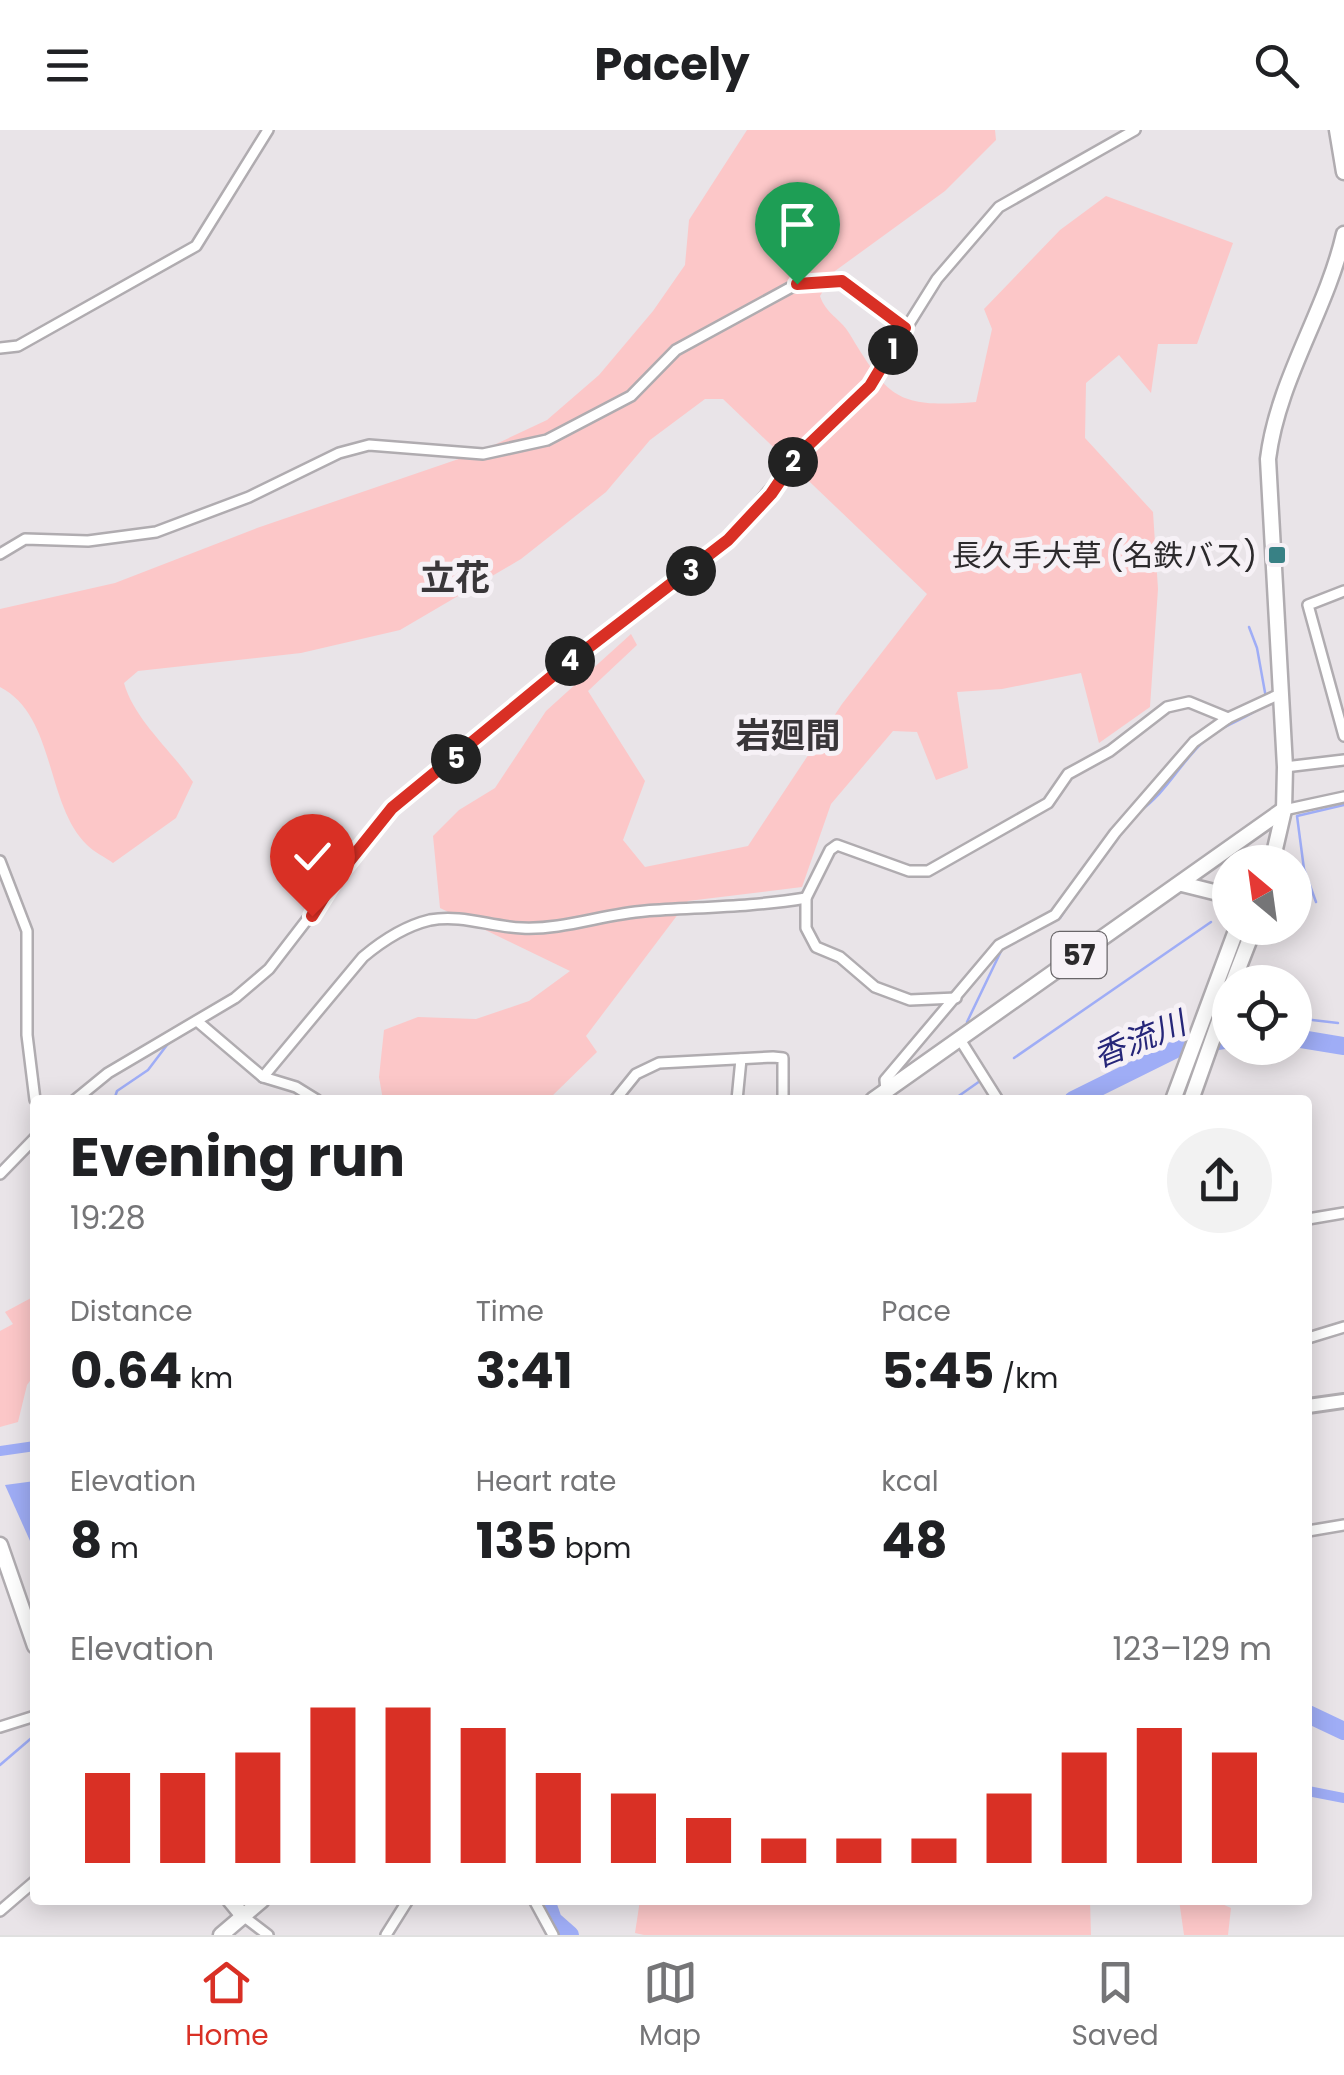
<!DOCTYPE html>
<meta charset="utf-8">
<style>
body{margin:0;font-family:Poppins,"Noto Sans JP",sans-serif;background:#f2f2f2;color:#202124;height:100vh;display:flex;flex-direction:column;font-size:38px;white-space:nowrap}
*{box-sizing:border-box;margin:0}
p{font-size:32px;color:#757577}
.icon{flex:none;width:55px;height:55px;fill:none;stroke:currentColor;stroke-width:2;stroke-linecap:round;stroke-linejoin:round}
.map{position:relative;flex:1;overflow:hidden}
.panel{position:absolute;left:30px;top:965px;width:1282px;height:810px;display:flex;flex-direction:column;background:#fff;border-radius:10px;box-shadow:0 5px 25px #0003}
.panel>*{flex:none}
.needle{width:65px;rotate:331deg}
.controls{position:absolute;left:1212px;top:715px;display:grid;gap:20px}
.controls a{display:grid;place-items:center;width:100px;height:100px;border-radius:50%;background:#fff;box-shadow:0 5px 25px #0003;font-size:50px}
.pin{position:absolute;display:grid;place-items:center;width:85px;height:85px;color:#fff;margin:-102px -42px;border-radius:50% 50% 50% 0;rotate:-45deg;box-shadow:0 0 10px #0007}
.pin .icon{rotate:45deg}
.km{position:absolute;width:50px;height:50px;margin:-25px;border-radius:50%;background:#222;color:#fff;font-size:28px;line-height:50px;text-align:center}
.round{display:grid;place-items:center;flex:none;width:105px;height:105px;border-radius:52px;background:#f2f2f2}
.headline{display:flex;align-items:center;justify-content:space-between;height:170px;padding:0 40px}
h1{font-size:55px;font-weight:700;line-height:75px}
.figures{display:grid;grid-template-columns:repeat(3,1fr);gap:15px;height:170px;padding:10px 40px}
.figures div{display:grid;align-content:center}
.figures b{font-size:50px;font-weight:700}
.figures small{font-size:28px;font-weight:400}
.figures p{font-size:28px}
.chart{height:280px;padding:20px 40px}
.chart p{display:flex;justify-content:space-between}
.chart svg{width:100%;height:180px;margin-top:10px;stroke:#d93025;stroke-width:6}
header{display:flex;justify-content:space-between;align-items:center;height:130px;padding:0 40px;background:#fff;font-size:45px;font-weight:700}
.tabs{display:flex;justify-content:space-around;align-items:center;height:140px;border-top:2px solid #e0e0e0;background:#fff;font-size:28px;color:#757577}
.tabs a{display:grid;justify-items:center;gap:5px}
.tabs .selected{color:#d93025}
.map>svg:first-child{display:block}
</style>
<header><svg class="icon" aria-label="menu" viewBox="0 0 24 24"><path d="M4 6h16M4 12h16M4 18h16"/></svg>Pacely<svg class="icon" aria-label="search" viewBox="0 0 24 24"><circle cx="10" cy="10" r="6"/><path d="M15 15l6 6"/></svg></header>
<div class="map">
<svg width="1344" height="1805" viewBox="0 0 1344 1805">
<rect width="100%" height="100%" fill="#e9e4e8"/>
<!-- green -->
<g fill="#fcc7c8">
<path d="M747 0H995L996 10 945 61 835 141 820 166C826 184 840 188 849 203 889 269 897 278 976 272L992 199 984 179 1060 100 1106 66 1233 113 1197 214H1158L1151 263 1119 225 1086 253 1085 308 1153 382 1158 459 1150 577 1099 613 1081 543 1002 559 957 562 968 638 936 650 917 602 893 601 831 674 802 757 688 771 586 906 597 922 550 968 383 970 379 947 384 900 418 887 476 889 529 871 570 841 440 778 433 706 459 680 495 658 546 581 631 504 637 515 588 561 645 651 623 710 645 737 748 716 842 574 927 464 723 269H705L650 310 606 362 521 429 400 500 301 523 138 541 124 553C134 589 170 619 193 652L176 688 113 733C105 727 94 722 87 715 45 674 56 586 0 557V479L115 453 257 398 479 322 547 290 599 245 653 181 685 135 689 90Z"/>
<path d="M35 1154V1244L27 1255 18 1292 0 1297V1201L13 1194 5 1182 31 1168 30 1158Z"/>
<path d="M640 1770H1090L1091 1805H644L635 1803Z"/>
<path d="M1179 1770H1213L1231 1778 1228 1805H1184Z"/>
</g>
<!-- water -->
<path fill="#9fadf6" d="M35 1351V1422L5 1355Z"/>
<g fill="none" stroke-linecap="round" stroke-linejoin="round">
<!-- stream -->
<g stroke="#9fadf6" stroke-width="2.5">
<path d="M1249 497 1257 518 1266 568"/>
<path d="M1136 684C1169 661 1179 633 1207 608 1224 594 1248 589 1263 575"/>
<path d="M1316 772 1304 739 1297 686 1344 675"/>
<path d="M1050 793 1060 788 1077 762"/>
<path d="M1295 888 1338 893"/>
<path d="M967 892 1003 817"/>
<path d="M1014 928 1211 792"/>
<path d="M982 936 1004 970"/>
<path d="M114 970 117 961 148 940 170 911"/>
<path d="M953 970 980 951"/>
<path d="M0 1635 35 1605"/>
</g>
<!-- canal -->
<g stroke="#9fadf6" stroke-width="10">
<path d="M0 1321 35 1316"/>
<path d="M1308 1661 1344 1668"/>
</g>
<!-- river -->
<g stroke="#9fadf6" stroke-width="18">
<path d="M1295 908 1344 916"/>
<path d="M1073 970 1180 917 1230 909"/>
<path d="M1308 1584 1344 1601"/>
<path d="M546 1770 553 1790 570 1805"/>
</g>
<!-- minor casing -->
<g stroke="#b0acb0" stroke-width="14">
<g id="minor">
<path d="M0 218 18 216 196 116 268 0"/>
<path d="M0 424 25 409 88 411 156 402 249 367 339 323 369 315 483 324 547 310 631 266 676 220 797 154 841 151 905 198"/>
<path d="M1344 461 1308 475 1344 606"/>
<path d="M1285 637 1344 630"/>
<path d="M1284 680 1344 667"/>
<path d="M0 731 27 801V905L35 970"/>
<path d="M956 868 910 870 875 857 840 827 816 817 806 798V768L830 720 837 715 909 741H928L1048 673 1068 644 1110 621 1167 577 1189 572 1228 588"/>
<path d="M197 891 263 947 296 957 317 970"/>
<path d="M959 908 998 970"/>
<path d="M263 947 363 827C382 811 405 796 430 790 462 784 491 797 522 798 563 800 604 784 645 781 699 777 752 777 806 768"/>
<path d="M886 960 885 950 999 815 1055 785 1115 703 1194 612 1228 588 1282 563"/>
<path d="M75 970 108 943 235 868 269 839 393 678 567 534 728 410 797 327 870 256 937 149 999 77 1135 0"/>
<path d="M615 970 636 944 659 933 773 927 783 928V970"/>
<path d="M737 970 741 929"/>
<path d="M0 1044 35 1008"/>
<path d="M1308 1089 1344 1083"/>
<path d="M1308 1208 1344 1197"/>
<path d="M1308 1401 1344 1395"/>
<path d="M0 1597 35 1586"/>
<path d="M534 1770 553 1805"/>
<path d="M0 1781 35 1751"/>
<path d="M243 1786 268 1805"/>
<path d="M386 1805 408 1770"/>
</g>
</g>
<!-- secondary casing -->
<g stroke="#b0acb0" stroke-width="18">
<path id="secondary" d="M1308 1276 1344 1271"/>
</g>
<!-- primary casing -->
<g stroke="#b0acb0" stroke-width="19">
<g id="primary">
<path d="M1337 0 1344 42"/>
<path d="M1272 732 1284 680 1285 637 1268 329C1278 249 1326 182 1344 104"/>
<path d="M1182 754 1230 766"/>
<path d="M1233 852 1254 798"/>
<path d="M873 970 1283 680"/>
<path d="M1173 970 1237 798"/>
<path d="M1191 970 1230 860"/>
<path d="M0 1415 35 1516"/>
<path d="M230 1770 243 1786"/>
<path d="M221 1805 262 1770"/>
</g>
</g>
<!-- minor -->
<use href="#minor" stroke="#fff" stroke-width="9"/>
<!-- secondary -->
<use href="#secondary" stroke="#fff" stroke-width="12"/>
<!-- primary -->
<use href="#primary" stroke="#fff" stroke-width="14"/>
</g>
<g fill="none" stroke-linecap="round" stroke-linejoin="round">
<!-- route casing -->
<g stroke="#fff" stroke-width="20">
<path id="route" d="M312 786 335 749 392 678 567 534 728 410 771 364 797 326 870 256 905 198 842 151 797 154"/>
</g>
<!-- route -->
<use href="#route" stroke="#d93025" stroke-width="12"/>
</g>
<!-- markers -->
<rect fill="#388185" stroke="#f6f1f6" stroke-width="4" x="1267" y="415" width="20" height="20" rx="5"/>
<g text-anchor="middle" dominant-baseline="central" stroke-width="10" stroke-linejoin="round" paint-order="stroke">
<!-- shield labels -->
<rect fill="#f6f1f6" stroke="#696669" stroke-width="2.5" x="1051.5" y="802" width="55" height="46" rx="8"/>
<g font-size="28" font-weight="bold" fill="#2c2a2c">
<text x="1079" y="825">57</text>
</g>
<!-- poi labels -->
<g font-size="30" fill="#2c2a2c" stroke="#f6f1f6" text-anchor="end">
<text x="1257" y="425">長久手大草 (名鉄バス)</text>
</g>
<!-- water labels -->
<g font-size="32" font-style="italic" fill="#262679" stroke="#f6f1f6">
<text transform="translate(1139 909) rotate(-22)">香流川</text>
</g>
<!-- quarter labels -->
<g font-size="35" font-weight="bold" fill="#393639" stroke="#f6f1f6">
<text x="455" y="447">立花</text>
<text x="788" y="605">岩廻間</text>
</g>
</g>
</svg>
<div class="controls">
<a><svg class="needle" viewBox="-14 -14 28 28"><path d="M0-13l5 13h-10z" fill="#e53935"/><path d="M0 13l5-13h-10z" fill="#757577"/></svg></a>
<a><svg class="icon" aria-label="locate" viewBox="0 0 24 24"><circle cx="12" cy="12" r="6"/><path d="M12 2v4M12 18v4M2 12h4M18 12h4"/></svg></a>
</div>
<div class="pin" style="left:797px;top:154px;background:#1e9e55"><svg class="icon" aria-label="arrive" viewBox="0 0 24 24"><path d="M6 21V4h12l-3 4 3 4H6"/></svg></div>
<div class="pin" style="left:312px;top:786px;background:#d93025"><svg class="icon" aria-label="check" viewBox="0 0 24 24"><path d="M5 12l5 5 9-10"/></svg></div>
<b class="km" style="left:893px;top:220px">1</b>
<b class="km" style="left:793px;top:332px">2</b>
<b class="km" style="left:691px;top:441px">3</b>
<b class="km" style="left:570px;top:531px">4</b>
<b class="km" style="left:456px;top:629px">5</b>
<section class="panel">
<div class="headline"><div><h1>Evening run</h1><p>19:28</p></div><a class="round"><svg class="icon" aria-label="share" viewBox="0 0 24 24"><path d="M12 15V3M7 8l5-5 5 5M5 13v7h14v-7"/></svg></a></div>
<div class="figures">
<div><p>Distance</p><b>0.64<small> km</small></b></div>
<div><p>Time</p><b>3:41</b></div>
<div><p>Pace</p><b>5:45<small> /km</small></b></div>
</div>
<div class="figures">
<div><p>Elevation</p><b>8<small> m</small></b></div>
<div><p>Heart rate</p><b>135<small> bpm</small></b></div>
<div><p>kcal</p><b>48</b></div>
</div>
<div class="chart"><p><span>Elevation</span>123–129 m</p>
<svg viewBox="0 0 160 44" preserveAspectRatio="none"><path d="M5 44V22M15 44V22M25 44V17M35 44V6M45 44V6M55 44V11M65 44V22M75 44V27M85 44V33M95 44V38M105 44V38M115 44V38M125 44V27M135 44V17M145 44V11M155 44V17"/></svg>
</div>
</section>
</div>
<nav class="tabs">
<a class="selected"><svg class="icon" aria-label="home" viewBox="0 0 24 24"><path d="M3 11l9-7 9 7M6 9v11h12V9"/></svg>Home</a>
<a><svg class="icon" aria-label="map" viewBox="0 0 24 24"><path d="M3 6l6-2 6 2 6-2v14l-6 2-6-2-6 2zM9 4v14M15 6v14"/></svg>Map</a>
<a><svg class="icon" aria-label="saved" viewBox="0 0 24 24"><path d="M7 4h10v16l-5-4-5 4z"/></svg>Saved</a>
</nav>
